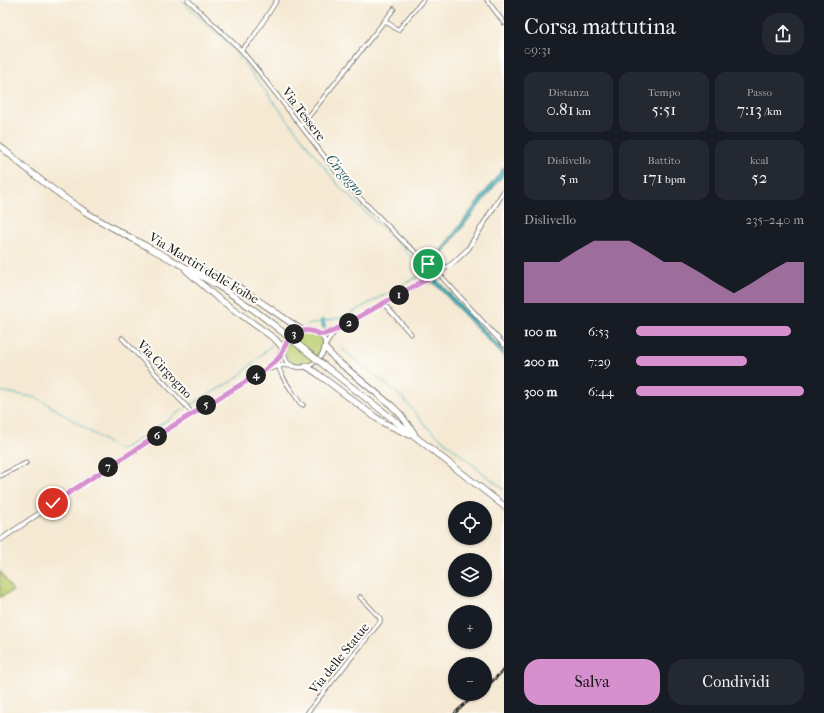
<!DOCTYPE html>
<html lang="it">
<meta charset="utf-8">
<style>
body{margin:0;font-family:"IM FELL French Canon",serif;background:#242831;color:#f1f3f6;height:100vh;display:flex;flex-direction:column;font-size:15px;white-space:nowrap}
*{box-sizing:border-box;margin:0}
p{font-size:13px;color:#9ea1a6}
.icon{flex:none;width:22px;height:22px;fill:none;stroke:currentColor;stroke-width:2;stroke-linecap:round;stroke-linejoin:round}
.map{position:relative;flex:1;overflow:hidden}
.side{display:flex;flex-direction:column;background:#171b24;width:320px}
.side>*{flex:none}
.buttons{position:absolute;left:448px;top:501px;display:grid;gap:8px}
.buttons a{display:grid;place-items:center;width:44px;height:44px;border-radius:50%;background:#171b24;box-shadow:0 1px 3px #0004;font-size:20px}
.pin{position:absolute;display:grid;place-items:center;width:34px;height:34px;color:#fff;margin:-17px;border:2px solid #fff;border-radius:50%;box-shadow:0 1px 4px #0007}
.km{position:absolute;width:20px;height:20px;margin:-10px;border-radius:50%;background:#222;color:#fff;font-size:11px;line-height:20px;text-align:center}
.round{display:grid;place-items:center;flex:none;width:42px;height:42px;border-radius:16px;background:#242831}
.head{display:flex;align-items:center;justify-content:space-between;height:68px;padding:0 20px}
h1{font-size:22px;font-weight:600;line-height:30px}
.metrics{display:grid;grid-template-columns:repeat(3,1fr);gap:6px;height:68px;padding:4px 20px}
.metrics div{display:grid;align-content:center;border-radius:10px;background:#242831;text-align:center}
.metrics b{font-size:17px;font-weight:600}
.metrics small{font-size:11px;font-weight:400}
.metrics p{font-size:11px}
.chart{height:112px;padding:8px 20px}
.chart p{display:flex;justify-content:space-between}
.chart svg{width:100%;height:72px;margin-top:4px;fill:#d690ce;opacity:.7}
.action{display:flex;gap:8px;margin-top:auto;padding:8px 20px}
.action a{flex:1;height:46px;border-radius:16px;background:#d690ce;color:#111;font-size:16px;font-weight:600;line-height:46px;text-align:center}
.action a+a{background:#242831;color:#f1f3f6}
ul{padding:0 20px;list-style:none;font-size:13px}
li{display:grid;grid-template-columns:64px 48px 1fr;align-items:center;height:30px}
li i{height:10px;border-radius:5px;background:#d690ce}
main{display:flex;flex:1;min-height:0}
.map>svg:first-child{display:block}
</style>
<main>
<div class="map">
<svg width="504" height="713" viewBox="0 0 504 713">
<rect width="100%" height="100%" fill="#fdfcf7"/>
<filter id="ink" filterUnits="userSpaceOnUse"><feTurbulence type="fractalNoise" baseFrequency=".025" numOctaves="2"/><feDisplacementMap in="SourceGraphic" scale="8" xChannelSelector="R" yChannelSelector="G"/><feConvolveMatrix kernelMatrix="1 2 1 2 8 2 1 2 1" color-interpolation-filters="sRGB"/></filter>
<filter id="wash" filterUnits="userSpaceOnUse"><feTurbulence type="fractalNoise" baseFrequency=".012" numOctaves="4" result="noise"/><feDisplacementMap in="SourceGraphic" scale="16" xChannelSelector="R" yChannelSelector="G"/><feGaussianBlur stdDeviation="0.9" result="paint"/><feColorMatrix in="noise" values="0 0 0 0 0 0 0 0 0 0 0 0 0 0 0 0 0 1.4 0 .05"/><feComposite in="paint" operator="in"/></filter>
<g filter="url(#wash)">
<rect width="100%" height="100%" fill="#f5e9d3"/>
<!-- green -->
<g fill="#bccf72" stroke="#6c7647">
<path d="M306 332C335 331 322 368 298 364 293 364 290 362 287 358 279 345 296 336 306 332Z"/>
<path d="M0 571 13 591 0 597Z"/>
</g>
<!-- water -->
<g fill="#3daeb8" stroke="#2c656a">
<path d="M504 167V174L437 260 435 258Z"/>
<path d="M435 278 504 351V357L432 281Z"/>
</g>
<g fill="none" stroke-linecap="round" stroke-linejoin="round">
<!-- stream -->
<g stroke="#3daeb8" stroke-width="1">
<path d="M181 0 232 48 339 186 430 275"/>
<path d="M307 325 344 317 417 277"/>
<path d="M341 348 402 397 427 427 504 490"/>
<path d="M0 391 38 398 116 448 122 449 127 447 184 409"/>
<path d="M189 406 237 378 272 345"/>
</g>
<!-- canal -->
<g stroke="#3daeb8" stroke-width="4">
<path d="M424 273 427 271"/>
<path d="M322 321 324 327"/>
</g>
</g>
</g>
<g filter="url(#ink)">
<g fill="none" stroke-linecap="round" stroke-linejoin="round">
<!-- minor casing -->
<g stroke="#68645c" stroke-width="5">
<g id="minor">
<path d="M188 0 241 50 259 72 345 183 406 244 429 263 504 345"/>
<path d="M487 0 504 23"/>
<path d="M385 21 398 30 423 0"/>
<path d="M241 50 252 39 277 0"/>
<path d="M301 126 394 9"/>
<path d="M384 304 411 334"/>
<path d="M122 338 187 407 192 414"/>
<path d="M278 359C277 374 292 390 300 403L303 405"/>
<path d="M0 476 26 463"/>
<path d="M307 713 380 622V618L360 597"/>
</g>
</g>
<!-- tertiary casing -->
<g stroke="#68645c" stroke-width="5.5">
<g id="tertiary">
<path d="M309 330C343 336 316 375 293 366 289 365 286 361 285 358 277 341 296 332 309 330Z"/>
<path d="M321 334 335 330 428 279 452 264 468 249 504 191"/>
<path d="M326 344 333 333"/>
<path d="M267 369 283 365 292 366"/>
<path d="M0 540 88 480 179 422 265 370 278 359 283 348"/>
</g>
</g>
<!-- trunk casing -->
<g stroke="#68645c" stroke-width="7">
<g id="trunk">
<path d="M0 146C28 171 56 193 87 213 130 239 175 260 218 286 240 299 260 314 280 330"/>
<path d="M190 268 216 275 237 286 303 331"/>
<path d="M186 270 215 296 275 339 283 348"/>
<path d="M325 348 335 359 392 406 401 415 414 433"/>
<path d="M306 366 318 374 375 417 384 423 410 435"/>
<path d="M330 370 504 506"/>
</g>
</g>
<!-- minor -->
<use href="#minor" stroke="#fff" stroke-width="3.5"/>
<!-- tertiary -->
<use href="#tertiary" stroke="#fff" stroke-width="4"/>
<!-- trunk -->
<use href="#trunk" stroke="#fff" stroke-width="5.5"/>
<!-- rail casing -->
<g stroke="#1c1c1c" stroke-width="2.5">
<g id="rail">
<path d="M485 688 504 670"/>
<path d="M455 713 476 694"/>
</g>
</g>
<!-- rail -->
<use href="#rail" stroke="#fdfcf7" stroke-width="1" stroke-dasharray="3" stroke-linecap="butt"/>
<!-- trunk-bridge casing -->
<g stroke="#68645c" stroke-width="7" stroke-linecap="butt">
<path id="trunk-bridge" d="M280 330 330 370"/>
</g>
<!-- trunk-bridge -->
<use href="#trunk-bridge" stroke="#fff" stroke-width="5.5"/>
</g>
</g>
<g fill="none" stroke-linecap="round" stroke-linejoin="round" filter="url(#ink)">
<!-- route casing -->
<g stroke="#fff" stroke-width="8">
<path id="route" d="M53 503 166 430 265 370C270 365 277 361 281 355 288 342 286 335 303 331 310 329 314 332 320 334 325 335 331 332 335 330L438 273 428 264"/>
</g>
<!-- route -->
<use href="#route" stroke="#d690ce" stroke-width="5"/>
</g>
<g text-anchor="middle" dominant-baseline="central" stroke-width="4" stroke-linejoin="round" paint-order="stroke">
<!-- street labels -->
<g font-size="13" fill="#1c1c1c" stroke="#fdfcf7">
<text transform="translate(304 114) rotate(53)">Via Tessere</text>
<text transform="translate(204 268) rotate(31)">Via Martiri delle Foibe</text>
<text transform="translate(165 369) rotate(47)">Via Cirgogno</text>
<text transform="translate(339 658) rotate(-51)">Via delle Statue</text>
</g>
<!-- water labels -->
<g font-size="14" font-style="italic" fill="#2b5e62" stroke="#fdfcf7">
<text transform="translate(345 175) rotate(49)">Cirgogno</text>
</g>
</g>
</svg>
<div class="buttons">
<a><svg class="icon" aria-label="locate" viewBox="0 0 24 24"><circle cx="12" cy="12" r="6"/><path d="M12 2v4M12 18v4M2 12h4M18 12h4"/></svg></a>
<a><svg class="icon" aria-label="layers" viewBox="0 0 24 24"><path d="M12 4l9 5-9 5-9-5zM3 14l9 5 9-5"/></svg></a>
<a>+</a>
<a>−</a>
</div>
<div class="pin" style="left:428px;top:264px;background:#1e9e55"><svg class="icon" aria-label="arrive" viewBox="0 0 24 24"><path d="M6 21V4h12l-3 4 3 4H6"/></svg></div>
<div class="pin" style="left:53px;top:503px;background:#d93025"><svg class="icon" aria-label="check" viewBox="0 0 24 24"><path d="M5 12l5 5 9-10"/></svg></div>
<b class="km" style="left:399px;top:295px">1</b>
<b class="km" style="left:349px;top:323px">2</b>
<b class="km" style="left:294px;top:334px">3</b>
<b class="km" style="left:256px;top:375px">4</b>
<b class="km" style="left:206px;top:405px">5</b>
<b class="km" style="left:157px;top:436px">6</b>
<b class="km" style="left:108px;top:467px">7</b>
</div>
<section class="side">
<div class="head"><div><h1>Corsa mattutina</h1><p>09:31</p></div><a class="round"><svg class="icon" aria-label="share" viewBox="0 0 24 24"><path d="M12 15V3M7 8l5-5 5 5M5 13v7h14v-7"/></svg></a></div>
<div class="metrics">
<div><p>Distanza</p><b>0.81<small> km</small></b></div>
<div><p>Tempo</p><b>5:51</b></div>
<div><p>Passo</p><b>7:13<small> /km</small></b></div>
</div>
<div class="metrics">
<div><p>Dislivello</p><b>5<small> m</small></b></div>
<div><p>Battito</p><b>171<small> bpm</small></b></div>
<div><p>kcal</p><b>52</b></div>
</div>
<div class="chart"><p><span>Dislivello</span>235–240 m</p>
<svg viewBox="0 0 160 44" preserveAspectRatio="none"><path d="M0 44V19L10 19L20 19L30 12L40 6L50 6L60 6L70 12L80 19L90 19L100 25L110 32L120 38L130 32L140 25L150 19L160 19V44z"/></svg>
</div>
<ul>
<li><b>100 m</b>6:53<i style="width:92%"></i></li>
<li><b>200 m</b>7:29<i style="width:66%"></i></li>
<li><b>300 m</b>6:44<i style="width:100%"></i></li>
</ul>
<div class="action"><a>Salva</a><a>Condividi</a></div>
</section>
</main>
